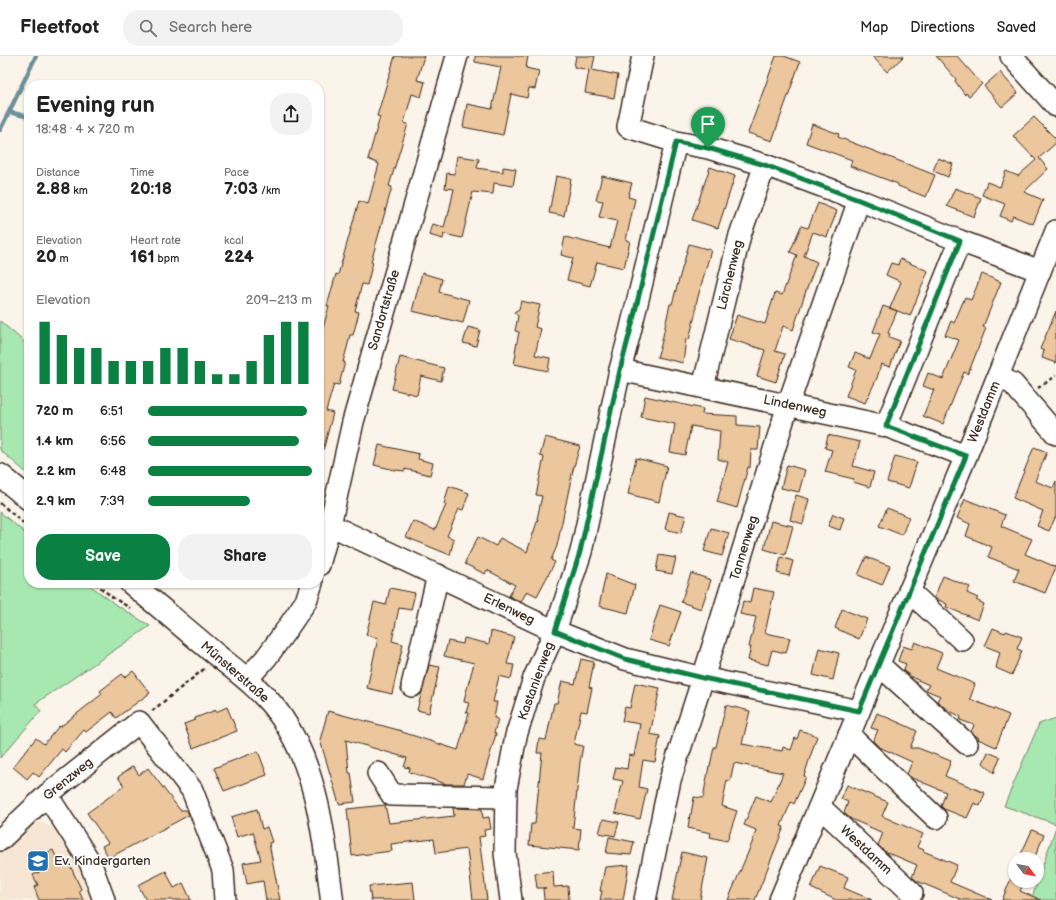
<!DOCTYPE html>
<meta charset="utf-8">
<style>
body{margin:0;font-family:"Balsamiq Sans",sans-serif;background:#f2f2f2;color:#222;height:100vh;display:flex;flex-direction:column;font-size:15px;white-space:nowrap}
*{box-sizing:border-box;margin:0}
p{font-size:13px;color:#767676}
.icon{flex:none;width:22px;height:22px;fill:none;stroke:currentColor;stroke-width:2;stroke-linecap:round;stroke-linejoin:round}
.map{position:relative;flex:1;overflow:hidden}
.panel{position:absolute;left:24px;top:24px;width:300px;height:508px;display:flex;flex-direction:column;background:#fff;border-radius:16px;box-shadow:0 1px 3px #0004}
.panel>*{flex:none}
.needle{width:26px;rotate:122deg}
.controls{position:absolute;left:1008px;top:796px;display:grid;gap:8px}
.controls a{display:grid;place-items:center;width:36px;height:36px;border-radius:50%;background:#fff;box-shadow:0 1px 3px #0004;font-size:20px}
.pin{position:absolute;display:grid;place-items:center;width:34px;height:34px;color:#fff;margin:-41px -17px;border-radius:50% 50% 50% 0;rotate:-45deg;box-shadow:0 0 4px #0007}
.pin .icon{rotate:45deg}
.round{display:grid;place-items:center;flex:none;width:42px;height:42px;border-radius:16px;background:#f2f2f2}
.overview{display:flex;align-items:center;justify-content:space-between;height:68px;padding:0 12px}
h1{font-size:22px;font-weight:700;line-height:30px}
.stats{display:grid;grid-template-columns:repeat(3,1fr);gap:6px;height:68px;padding:4px 12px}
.stats div{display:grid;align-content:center}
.stats b{font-size:17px;font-weight:700}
.stats small{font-size:11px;font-weight:400}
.stats p{font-size:11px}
.chart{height:112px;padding:8px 12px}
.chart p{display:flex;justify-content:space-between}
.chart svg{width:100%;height:72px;margin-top:4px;stroke:#0b8043;stroke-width:6}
.action{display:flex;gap:8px;margin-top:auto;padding:8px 12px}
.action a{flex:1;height:46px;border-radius:16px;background:#0b8043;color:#fff;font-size:16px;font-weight:700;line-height:46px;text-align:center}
.action a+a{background:#f2f2f2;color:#222}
ul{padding:0 12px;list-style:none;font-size:13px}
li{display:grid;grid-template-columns:64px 48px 1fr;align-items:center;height:30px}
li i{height:10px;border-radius:5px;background:#0b8043}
header{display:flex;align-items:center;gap:24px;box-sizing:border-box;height:56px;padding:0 20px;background:#fff;border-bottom:1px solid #e0e0e0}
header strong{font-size:19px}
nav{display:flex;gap:22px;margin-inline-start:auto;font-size:14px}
.search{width:280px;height:36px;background:#f2f2f2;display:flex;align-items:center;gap:10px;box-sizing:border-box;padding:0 14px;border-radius:16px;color:#767676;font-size:15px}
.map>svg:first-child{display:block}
</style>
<header>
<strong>Fleetfoot</strong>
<div class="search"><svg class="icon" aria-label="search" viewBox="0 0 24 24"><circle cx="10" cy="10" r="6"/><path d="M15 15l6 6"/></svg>Search here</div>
<nav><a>Map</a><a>Directions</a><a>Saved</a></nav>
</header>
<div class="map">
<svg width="1056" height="844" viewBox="0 0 1056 844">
<rect width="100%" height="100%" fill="#fbf4eb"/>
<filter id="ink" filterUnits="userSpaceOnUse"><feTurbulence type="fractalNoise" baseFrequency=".025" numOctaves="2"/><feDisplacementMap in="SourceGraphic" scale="8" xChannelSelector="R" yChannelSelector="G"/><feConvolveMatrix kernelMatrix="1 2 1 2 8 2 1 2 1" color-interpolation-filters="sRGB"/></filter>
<g filter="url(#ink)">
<!-- built -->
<path fill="#f6e6d3" d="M40 766 58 774 83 815 94 844H0V795L21 771Z"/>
<!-- green -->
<g fill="#a7e7b0" stroke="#718867">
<path d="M0 265 29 290V419L0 394Z"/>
<path d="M0 456 29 480V527H87L115 548 150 570 35 648 41 655 0 702Z"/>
<path d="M1056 662V768L1004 750 1039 668Z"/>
<path d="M1056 771V844H1031Z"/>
</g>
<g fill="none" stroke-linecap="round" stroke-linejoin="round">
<!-- stream -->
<g stroke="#6c909a" stroke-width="4.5">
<path d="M29 61 9 56 36 0"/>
<path d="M0 74 9 56"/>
</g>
</g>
<!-- building -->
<g fill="#ecc69c" stroke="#3b2a1e">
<path d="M395 0H424L417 24 425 26 421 41 412 38 404 67 408 68 389 130 392 131 371 206H373L367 229 362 228 355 255 359 256 356 268 353 279H350L347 292 343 306H345L339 329 334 328 326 355 333 357 323 395 319 394V287L329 250H327L336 218 338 219 359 145 368 148 379 108 368 103 380 61 377 60Z"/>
<path d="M475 0H528L526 12 539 15 535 33 529 32 527 42 511 38 503 79 463 71 467 48 492 53 501 11 475 6Z"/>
<path d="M576 0H595L592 14 618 19 614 42 585 37 589 14 574 11Z"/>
<path d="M776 0H784L800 6 772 85 748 77Z"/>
<path d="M872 0H904L887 16Z"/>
<path d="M936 0H957L982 28 969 40 966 37 965 39 955 25 956 23Z"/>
<path d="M1000 16 1018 37 1002 51 984 30Z"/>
<path d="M1034 61 1056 83V87L1039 102 1048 113 1024 136 1043 144 1033 168 1013 160 1011 165 1000 160 1005 148 982 139 987 126 1000 131 1006 115 1018 120 1036 104 1013 80Z"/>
<path d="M812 68 839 78 838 81 935 119 926 141 898 130V128L850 110 852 104 806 87Z"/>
<path d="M457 100 479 103 477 112 503 116V111L516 113 513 130 494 127 493 138 473 136 462 182 444 178 443 183 429 179 432 168 444 171 447 160H448L454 133 445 132 447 117 454 118Z"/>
<path d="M938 102 953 108 948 121 933 115Z"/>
<path d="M710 111 735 120 718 172 692 164Z"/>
<path d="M556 120 571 123 564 160 549 157Z"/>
<path d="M602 120 632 127 628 141 635 143 626 184 630 185 624 212 597 206 590 230 567 224 573 202 561 199 565 181 610 192 617 165 599 161 603 145 596 144Z"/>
<path d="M955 132 981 142 974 161 947 150Z"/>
<path d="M818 147 837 155 827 181 813 176 804 200 817 206 806 235 793 274 783 270 775 295 785 298 776 326 757 320 765 294 729 283 737 259 765 268 775 237 782 239 797 199 790 196 801 170 808 172Z"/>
<path d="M689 188 711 194 696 248V255L689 284 686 283 683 307 657 301 661 289 670 248H672Z"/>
<path d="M900 203 928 215 910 260 890 252 901 226 886 219 891 207 898 209Z"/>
<path d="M422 217 442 223 439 236 469 244 463 267 412 255Z"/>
<path d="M982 218 1001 226 983 271 986 272 968 318 964 316 943 368 923 360 934 334 923 330 928 317 943 323 959 284 945 279 951 265 954 267 965 241 971 244Z"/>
<path d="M521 245 540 249 535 271 541 273 535 299 550 302 548 315 514 308 516 298 515 296 519 276 515 275 518 260 514 256 519 253Z"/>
<path d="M883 250 897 255 888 277 890 278 889 281 900 285 890 311 881 308 877 322 865 347 846 340 856 314 849 311 855 297 870 303 880 278 873 276Z"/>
<path d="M1056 255V307L1042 302 1044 295 1040 293Z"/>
<path d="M468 271 480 274 476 290 463 287Z"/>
<path d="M400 301 444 312 441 325 421 320 417 339 392 333Z"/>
<path d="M645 340 703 353 702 358 737 360V369L760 371 758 394H751L750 412 748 411 737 452 717 446 728 406 718 403 720 375 691 370 685 399 670 396 675 368 641 361Z"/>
<path d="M828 379 860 386 853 410 874 416 870 431 853 426 854 423 825 416 832 394 825 392Z"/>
<path d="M545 381 580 390 573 414 557 490 551 504 555 506 537 540 527 535 521 546 509 540 515 529 487 514 485 518 465 508 466 506H465L478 481 496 490 500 482 527 496 538 463H537L542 440 536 439 544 401 540 400Z"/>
<path d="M379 389 419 398 418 403 433 407 430 419 405 413V415L395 414 374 409Z"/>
<path d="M1034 391 1047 396 1035 425 1053 432 1056 425V460L1049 475 1037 470 1043 455 1013 442Z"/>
<path d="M895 400 917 406 909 432 887 426Z"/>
<path d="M636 402 667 410 659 446 628 438Z"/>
<path d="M787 409 805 414 799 436 781 432Z"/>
<path d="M449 430 469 437 463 454 459 453 447 480 454 483 450 499 406 481 413 465 435 474 446 449 444 448Z"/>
<path d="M796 439 809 443 803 468 790 464Z"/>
<path d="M965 443 1005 459 1001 470 1032 483 1025 498 1056 511 1045 537 1014 525 1019 513 988 501 992 491 966 480 970 468 957 462Z"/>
<path d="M887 452 909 461 902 479 879 470Z"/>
<path d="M669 456 686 460 681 477 665 473Z"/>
<path d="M833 458 844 462 840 474 828 470Z"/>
<path d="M771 465 793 470 785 499 764 493Z"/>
<path d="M711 472 729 477 722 500 704 495Z"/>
<path d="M659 499 676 502 672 518 656 515Z"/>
<path d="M781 501 793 505 789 520 777 517Z"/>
<path d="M866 501 890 510 882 529 858 519Z"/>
<path d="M691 517 711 524 701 553 681 546Z"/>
<path d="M606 518 635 529 628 557 599 550Z"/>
<path d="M943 520 970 531 967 537 978 542 976 544 984 548 978 564 946 551 947 548 934 542Z"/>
<path d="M390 532 415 537 411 554 399 552 392 585 403 588 392 638 367 632 378 582 366 579 370 563 374 546 386 549Z"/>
<path d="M753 532 774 536 765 577 790 582 786 597 772 594 768 609 748 604 751 591H749L756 561 740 558 743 545 750 547Z"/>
<path d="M660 549 681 556 669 590 649 584Z"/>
<path d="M842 553 867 563 859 583 835 572Z"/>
<path d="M993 572 1005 577 1006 575 1022 581 1017 593 1022 595 1012 619 996 612 1000 596 985 590Z"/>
<path d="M491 575 514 581 507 608 514 609 511 623 499 620 493 646H497L494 662 498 663 494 677 496 678 483 723 467 718 464 728H446L409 716 410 712 404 711 407 702 346 684 349 717H351L355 746 339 748 320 684 328 655 402 675V676L458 694 469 657 466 656 469 647 464 646 465 640 474 607 444 600 448 585 463 588 464 582 489 588Z"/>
<path d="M915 586 942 597 936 612 975 628 970 643 1009 659 996 691 978 683 979 682 971 676 974 669 960 664 961 661 945 652 937 645 940 640 926 634 929 629 911 621V620L903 615 906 608 898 605 903 590 912 593Z"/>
<path d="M819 592 839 597 833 624 813 619Z"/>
<path d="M581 603 594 606 589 631 592 632 587 656 581 655 574 688 583 690 580 706 573 772 581 773 579 794 529 789 531 768H535L542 697H537L539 683 546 684 554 647H557L562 625 575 628Z"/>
<path d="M429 609 440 611 429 657 417 654Z"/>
<path d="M133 615 150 637 116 662 112 656 86 676 84 674 65 696 62 693 39 721 33 716 27 723 13 711 36 682 44 688 59 670 60 671 102 638 100 635 122 618 125 621Z"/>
<path d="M635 627 660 632 650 678 660 680 655 706 643 704 639 731 647 733 640 763 615 757 623 725 613 723 616 711 627 713 629 699 634 700 640 668 622 665 625 651 630 652Z"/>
<path d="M726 649 750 655 742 688 782 695 783 691 791 694 795 682 797 683 800 674 817 680 804 720 806 721 794 748 791 746 781 770 784 771 755 844H728L752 787 756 774 744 769 756 740 771 746 783 717 734 707 730 725 727 724 722 750 737 755 727 785 710 781 711 777 688 772 690 758H691L694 741 703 742 709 710H710L714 691H716Z"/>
<path d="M227 651 237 675 193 692 184 668 195 664V662L216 654V656Z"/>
<path d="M877 657 909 671 917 675 910 692H918L951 705 945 720 985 737 980 750 974 747 967 762 944 753 941 750 946 736 912 722 907 718 912 706 879 691 873 685 878 674 871 672Z"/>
<path d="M258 695 267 719 224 735 214 712Z"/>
<path d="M988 696 1000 701 994 717 983 707Z"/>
<path d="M133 710 139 719 148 712 180 754H187L189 759 109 802 102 790 108 787 87 757 124 730 118 721Z"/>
<path d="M847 729 888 746 882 760 923 778 917 791 924 794 923 795 957 809 950 826 992 844H962L917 825 912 821 917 809 884 795 878 789 883 777 851 763 844 757 848 746 841 743Z"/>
<path d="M385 749 389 767 454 760 453 752 482 753 483 762 489 761 491 773 484 774 485 780 479 781 487 844H473L467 793 436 797 434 783 391 788 392 795 352 800 347 753Z"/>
<path d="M257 753 262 773 267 771 272 786 269 787 280 844H266L263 825 247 828 243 807 261 804 253 776 237 781 231 761Z"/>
<path d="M603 763 619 766 615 780 599 777Z"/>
<path d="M1032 774 1044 779 1034 803H1019Z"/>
<path d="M609 781 634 786 631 799 606 797Z"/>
<path d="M53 794 60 810 69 807 81 833 79 835 83 844H39L34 831 38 829 33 819 40 816 34 802Z"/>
<path d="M682 796 708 802 700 844H672Z"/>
<path d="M629 809 623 844H600L602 835H600L605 811Z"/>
<path d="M820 810 848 821 844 832 872 844H836L811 832Z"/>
<path d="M1015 813V825H1025L1020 835 1041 844H1002Z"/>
<path d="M166 815 174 832 183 827 191 844H146L138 829Z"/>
<path d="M553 815 554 831 568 830 569 844H544L543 832H546H537L535 817Z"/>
<path d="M413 826 415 844H371L369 830Z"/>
</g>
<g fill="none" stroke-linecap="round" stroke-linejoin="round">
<!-- minor casing -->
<g stroke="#3b2a1e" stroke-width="24">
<g id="minor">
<path d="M1011 0 1056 50"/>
<path d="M676 86 708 92 765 109 859 144 960 185 1040 215"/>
<path d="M620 314 886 370 966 400"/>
<path d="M998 320 1013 328 1056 378"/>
<path d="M703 331 740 179 765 109"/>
<path d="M886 370 960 185"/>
<path d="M330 469 555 575 625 603 703 622 859 655"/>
<path d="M319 509 330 469 353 366 457 0"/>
<path d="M909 535 962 584"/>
<path d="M878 608 967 688"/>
<path d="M247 623 266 602 287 573 306 545 312 527"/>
<path d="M412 630 438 519"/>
<path d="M849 679 936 762"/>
<path d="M378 717 392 739 506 741"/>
<path d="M47 739 90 806 104 844"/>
<path d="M820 751 912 837"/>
<path d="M0 784 47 739 139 666 192 734 223 814 225 844"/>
<path d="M511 844 505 797 506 733 516 680 534 622 555 575 581 496 620 314 630 276 676 86 628 71 643 0"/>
<path d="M645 844 670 724 703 622 788 349 859 144"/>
<path d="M780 844 966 400 1056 175"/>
</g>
</g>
<!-- major casing -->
<g stroke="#3b2a1e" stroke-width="25">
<g id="major">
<path d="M0 419 29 443"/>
<path d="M131 527C158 550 186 573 214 597 239 617 264 635 282 662 317 712 325 785 332 844"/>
</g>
</g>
<!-- path -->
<g stroke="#3b2a1e" stroke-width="2.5" stroke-dasharray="4 3" stroke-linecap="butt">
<path d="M1038 332 1056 320"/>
<path d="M0 447 29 472"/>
<path d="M95 527 112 541 130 552"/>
<path d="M152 655 204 613"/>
</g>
<!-- minor -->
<use href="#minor" stroke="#fff" stroke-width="21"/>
<!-- major -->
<use href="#major" stroke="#fff" stroke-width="22"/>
</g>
</g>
<g fill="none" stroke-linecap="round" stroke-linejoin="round" filter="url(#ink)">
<!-- route casing -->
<g stroke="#fff" stroke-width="8">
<path id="route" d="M676 86 708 92 765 109 859 144 960 185 886 370 966 400 859 655 703 622 625 603 555 575 580 496 620 314 630 276Z"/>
</g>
<!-- route -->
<use href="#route" stroke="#0b8043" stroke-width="5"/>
</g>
<!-- icons -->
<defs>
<g id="school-square" transform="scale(1.15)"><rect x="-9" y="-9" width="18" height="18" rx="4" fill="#1f6fb2" stroke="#fff"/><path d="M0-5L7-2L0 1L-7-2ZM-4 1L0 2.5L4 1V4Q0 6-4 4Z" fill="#fff"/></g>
</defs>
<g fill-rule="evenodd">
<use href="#school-square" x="38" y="805"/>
</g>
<g text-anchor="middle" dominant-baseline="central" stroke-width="3.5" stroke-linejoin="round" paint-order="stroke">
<!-- street labels -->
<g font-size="13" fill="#3b2a1e" stroke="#fff">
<text transform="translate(730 219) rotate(-76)">Lärchenweg</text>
<text transform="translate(384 254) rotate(-74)">Sandortstraße</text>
<text transform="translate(795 350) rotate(12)">Lindenweg</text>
<text transform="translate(984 356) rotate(-68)">Westdamm</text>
<text transform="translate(744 492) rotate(-73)">Tannenweg</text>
<text transform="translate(509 553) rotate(26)">Erlenweg</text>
<text transform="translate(235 616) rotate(41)">Münsterstraße</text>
<text transform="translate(536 625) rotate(-70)">Kastanienweg</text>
<text transform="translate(68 723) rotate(-39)">Grenzweg</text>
<text transform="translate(866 794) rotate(43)">Westdamm</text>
</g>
<!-- poi labels -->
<g font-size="13" fill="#3b2a1e" stroke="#fff" text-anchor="start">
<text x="54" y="805">Ev. Kindergarten</text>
</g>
</g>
</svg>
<div class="controls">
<a><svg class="needle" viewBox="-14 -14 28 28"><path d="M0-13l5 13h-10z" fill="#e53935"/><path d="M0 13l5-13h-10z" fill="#767676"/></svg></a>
</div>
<div class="pin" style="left:708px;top:92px;background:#1e9e55"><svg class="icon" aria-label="arrive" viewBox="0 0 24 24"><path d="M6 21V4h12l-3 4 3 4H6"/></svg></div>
<section class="panel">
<div class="overview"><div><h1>Evening run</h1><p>18:48 · 4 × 720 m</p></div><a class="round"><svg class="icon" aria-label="share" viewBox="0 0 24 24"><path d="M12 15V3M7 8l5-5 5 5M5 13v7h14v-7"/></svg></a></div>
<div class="stats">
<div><p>Distance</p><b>2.88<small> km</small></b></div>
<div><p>Time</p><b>20:18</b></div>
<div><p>Pace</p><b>7:03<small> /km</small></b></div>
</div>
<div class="stats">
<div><p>Elevation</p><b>20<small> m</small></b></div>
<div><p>Heart rate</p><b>161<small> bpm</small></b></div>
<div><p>kcal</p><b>224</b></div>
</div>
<div class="chart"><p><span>Elevation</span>209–213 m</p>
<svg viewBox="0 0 160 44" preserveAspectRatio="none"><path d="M5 44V6M15 44V14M25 44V22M35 44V22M45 44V30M55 44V30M65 44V30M75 44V22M85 44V22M95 44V30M105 44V38M115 44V38M125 44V30M135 44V14M145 44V6M155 44V6"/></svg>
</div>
<ul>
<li><b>720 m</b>6:51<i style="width:97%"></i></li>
<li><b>1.4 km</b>6:56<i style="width:92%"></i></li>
<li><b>2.2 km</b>6:48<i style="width:100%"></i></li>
<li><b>2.9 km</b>7:39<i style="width:62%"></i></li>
</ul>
<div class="action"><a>Save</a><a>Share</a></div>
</section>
</div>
